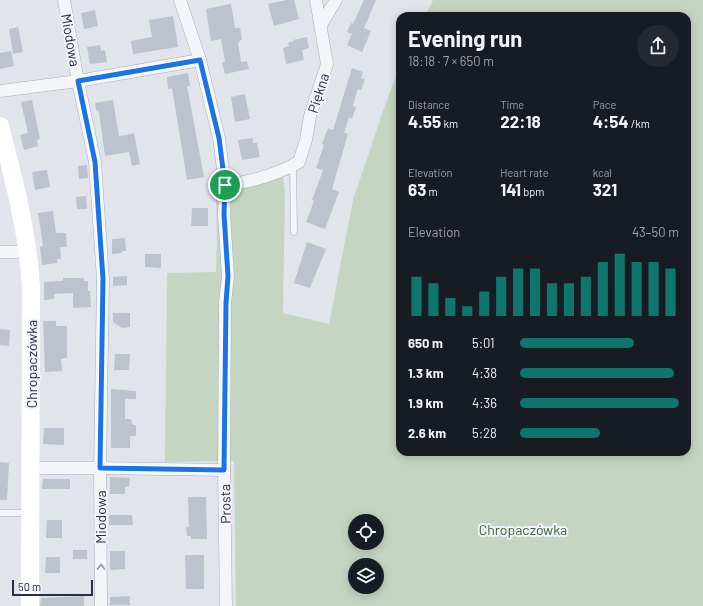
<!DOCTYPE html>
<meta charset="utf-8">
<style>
body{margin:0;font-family:Barlow,sans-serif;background:#242831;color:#f1f3f6;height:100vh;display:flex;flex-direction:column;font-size:15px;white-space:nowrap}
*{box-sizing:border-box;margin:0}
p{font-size:13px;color:#9ea1a6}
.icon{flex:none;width:22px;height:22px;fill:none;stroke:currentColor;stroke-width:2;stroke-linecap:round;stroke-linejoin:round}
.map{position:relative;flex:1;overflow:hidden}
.panel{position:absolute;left:396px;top:12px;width:295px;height:444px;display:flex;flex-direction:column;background:#171b24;border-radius:12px;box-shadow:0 2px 10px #0003}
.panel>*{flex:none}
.tools{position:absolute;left:348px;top:514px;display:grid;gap:8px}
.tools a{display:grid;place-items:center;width:36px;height:36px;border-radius:50%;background:#171b24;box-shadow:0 2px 10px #0003;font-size:20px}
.scale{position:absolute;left:12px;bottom:10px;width:81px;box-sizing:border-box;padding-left:4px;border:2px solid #272e45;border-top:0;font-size:11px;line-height:14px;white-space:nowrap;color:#272e45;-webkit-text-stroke:3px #f1f3f8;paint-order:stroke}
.pin{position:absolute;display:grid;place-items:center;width:34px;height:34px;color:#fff;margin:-17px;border:2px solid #fff;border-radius:50%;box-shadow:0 1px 4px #0007}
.round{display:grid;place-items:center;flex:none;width:42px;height:42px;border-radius:21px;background:#242831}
.overview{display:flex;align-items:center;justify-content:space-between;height:68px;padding:0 12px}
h1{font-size:22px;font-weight:700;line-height:30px}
.metrics{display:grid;grid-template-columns:repeat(3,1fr);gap:6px;height:68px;padding:4px 12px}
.metrics div{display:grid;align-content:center}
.metrics b{font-size:17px;font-weight:700}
.metrics small{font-size:11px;font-weight:400}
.metrics p{font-size:11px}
.chart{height:112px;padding:8px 12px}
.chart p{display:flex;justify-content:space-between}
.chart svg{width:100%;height:72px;margin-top:4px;stroke:#0f766e;stroke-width:6}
ul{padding:0 12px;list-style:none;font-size:13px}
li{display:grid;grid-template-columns:64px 48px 1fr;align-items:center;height:30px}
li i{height:10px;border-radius:5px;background:#0f766e}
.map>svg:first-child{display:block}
</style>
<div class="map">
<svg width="703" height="606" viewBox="0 0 703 606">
<rect width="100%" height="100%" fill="#e1e4eb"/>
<!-- green -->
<path fill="#c4d6c1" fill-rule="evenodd" d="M433 0H703V606H236L234 461 165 462 167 273 216 272 217 239 216 187 252 177 282 166 285 194 283 313 329 324 353 200 383 111 400 66V452H687V16H425ZM355 521H377V543H355ZM355 565H377V587H355Z"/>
<!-- building -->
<g fill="#bdc2cf">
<path d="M286 0H294L299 19 274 26 268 4Z"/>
<path d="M364 0H376L364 28 371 31 362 52 347 45 352 34 347 32 351 23 353 24Z"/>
<path d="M231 4 235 28H240L242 39 238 43 241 62 247 61 249 69 225 74 222 63 225 62 221 39 211 41 206 9Z"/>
<path d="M95 10 98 26 84 29 81 13Z"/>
<path d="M173 16 178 47 133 54 131 41 152 37 149 20Z"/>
<path d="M18 27 23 52 13 54 9 29Z"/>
<path d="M307 37 309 48 302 50 304 60 286 64 283 48 289 46 288 43 294 41 293 40Z"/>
<path d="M100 45 101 51 105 50 107 62 90 64 87 47Z"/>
<path d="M11 51 14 66 0 69V53Z"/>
<path d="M352 68 363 72 361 78 365 79 361 90 358 89 357 91 353 106 356 107 352 119 349 117 344 133 348 134 332 189 339 192 325 229 306 222 314 201 312 200 323 170 316 168 324 145 322 144 328 128 333 130Z"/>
<path d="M188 73 190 86H187L204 177 187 180 172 88 168 89 167 77Z"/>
<path d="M245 94 250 119 235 122 231 97Z"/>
<path d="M32 100 40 139 37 140 38 146 24 150 20 135 28 133 21 102Z"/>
<path d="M113 100 119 136 125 135 126 136V135L134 133 140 164 132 166 129 152 105 156 99 112 96 110 95 103Z"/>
<path d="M253 138V143H257L260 157 242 160 238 140Z"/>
<path d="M87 165 88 178 79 179 78 166Z"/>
<path d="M47 170 50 187 35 190 32 172Z"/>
<path d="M86 196 87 209H77L76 197Z"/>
<path d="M192 208H208V226H191Z"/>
<path d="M53 211 56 233H66L67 247H60L61 259H57V263L42 265 40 247 43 246 38 213Z"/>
<path d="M125 238 126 251H122V253L112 254V239Z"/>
<path d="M307 242 326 249 310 288 294 283Z"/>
<path d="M145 254H161V268L145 267Z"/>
<path d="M127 276V285L113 286V277Z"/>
<path d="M63 278H84V281H88V291H90L91 307 73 308V293L54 294V299L44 300V282L63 281Z"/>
<path d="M113 313H130V327L122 328 113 322Z"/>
<path d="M43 321H56V326H67V358L61 359 62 371 45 372Z"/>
<path d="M0 329 10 330 9 346 0 345Z"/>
<path d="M115 354H130L129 370H114Z"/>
<path d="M111 389 136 391V399H125V419H131L133 425H136V436H130V448H111Z"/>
<path d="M44 428H64V445L43 444Z"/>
<path d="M0 462 9 463 7 500H0Z"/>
<path d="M110 477 130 478 129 487H125V494H110Z"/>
<path d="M43 479H70V489H42Z"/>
<path d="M188 497H206L207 539H191V536H187L186 527H189Z"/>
<path d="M109 515H132L133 525H109Z"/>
<path d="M47 520H62V538H46Z"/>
<rect x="73" y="550" width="14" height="9"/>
<path d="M110 551H125V569L110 570Z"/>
<path d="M185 555H204V589H186Z"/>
<path d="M46 557H60V573H45Z"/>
<path d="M84 596V606H40L41 598Z"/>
<path d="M130 596V605H110V597Z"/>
</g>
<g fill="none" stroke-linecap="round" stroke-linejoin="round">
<!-- lane casing -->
<g stroke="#a9adb9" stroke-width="7">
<g id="lane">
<path d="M293 166 294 232"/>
<path d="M0 513H28"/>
</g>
</g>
<!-- street casing -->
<g stroke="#a9adb9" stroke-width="13">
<g id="street">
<path d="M64 0 78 81 95 162 103 279 100 468 101 606"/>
<path d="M180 0 200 60 219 138 225 185 224 214 228 276 225 303 224 470 226 606"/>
<path d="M321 25 336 0"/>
<path d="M0 91 78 81 200 60"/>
<path d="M225 185C251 182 276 175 299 162L306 140 310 116 327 64 316 0"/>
<path d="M0 252H29"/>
<path d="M30 468H100L224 470"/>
</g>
</g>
<!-- lane -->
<use href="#lane" stroke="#f4f5f9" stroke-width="6"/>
<!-- street -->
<use href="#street" stroke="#f4f5f9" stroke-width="12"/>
<!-- secondary -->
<path stroke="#fff" stroke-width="18" d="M0 126C14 180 28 232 31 288L30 606"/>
</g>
<!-- one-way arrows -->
<defs><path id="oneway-chevron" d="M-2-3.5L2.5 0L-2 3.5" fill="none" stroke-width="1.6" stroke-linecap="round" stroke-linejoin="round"/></defs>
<use stroke="#8e929f" href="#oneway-chevron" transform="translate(101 567) rotate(-90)"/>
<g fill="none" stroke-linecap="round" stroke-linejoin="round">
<!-- route casing -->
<g stroke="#fff" stroke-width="8">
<path id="route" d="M200 60 219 138 225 185 224 214 228 276 226 303 224 470 100 468 103 279 95 162 78 81Z"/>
</g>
<!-- route -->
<use href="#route" stroke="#1a73e8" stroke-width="5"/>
</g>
<g text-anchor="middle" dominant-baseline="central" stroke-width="4" stroke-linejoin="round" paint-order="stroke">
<!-- street labels -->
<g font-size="14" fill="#272e45" stroke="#f1f3f8">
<text transform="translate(71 40) rotate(80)">Miodowa</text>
<text transform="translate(318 93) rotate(-72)">Piękna</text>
<text transform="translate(31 364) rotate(-90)">Chropaczówka</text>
<text transform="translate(225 504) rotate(-91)">Prosta</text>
<text transform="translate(100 517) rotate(-90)">Miodowa</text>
</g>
<!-- park labels -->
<g font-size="14" fill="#366233" stroke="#f1f3f8">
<text x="523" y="529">Chropaczówka</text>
</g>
</g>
</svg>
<div class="tools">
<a><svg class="icon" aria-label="locate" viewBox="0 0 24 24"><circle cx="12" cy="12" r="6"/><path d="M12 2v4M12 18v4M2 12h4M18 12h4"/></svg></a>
<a><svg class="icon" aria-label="layers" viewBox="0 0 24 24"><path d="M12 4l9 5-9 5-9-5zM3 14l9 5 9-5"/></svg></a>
</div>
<div class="scale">50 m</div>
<div class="pin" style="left:225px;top:185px;background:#1e9e55"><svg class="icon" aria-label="arrive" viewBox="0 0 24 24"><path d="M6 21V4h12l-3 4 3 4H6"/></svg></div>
<section class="panel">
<div class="overview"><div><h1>Evening run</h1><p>18:18 · 7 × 650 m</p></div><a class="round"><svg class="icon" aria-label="share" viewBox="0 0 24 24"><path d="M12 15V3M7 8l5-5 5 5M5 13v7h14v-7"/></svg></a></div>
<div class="metrics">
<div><p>Distance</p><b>4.55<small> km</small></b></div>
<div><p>Time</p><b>22:18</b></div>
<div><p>Pace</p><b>4:54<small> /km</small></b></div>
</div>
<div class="metrics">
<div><p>Elevation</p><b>63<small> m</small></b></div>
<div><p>Heart rate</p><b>141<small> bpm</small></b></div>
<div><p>kcal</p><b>321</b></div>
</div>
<div class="chart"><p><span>Elevation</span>43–50 m</p>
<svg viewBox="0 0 160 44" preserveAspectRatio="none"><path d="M5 44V20M15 44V24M25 44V33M35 44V38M45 44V29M55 44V20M65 44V15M75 44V15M85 44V24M95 44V24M105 44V20M115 44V11M125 44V6M135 44V11M145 44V11M155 44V15"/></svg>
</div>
<ul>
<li><b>650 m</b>5:01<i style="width:72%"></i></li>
<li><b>1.3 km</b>4:38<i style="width:97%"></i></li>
<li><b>1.9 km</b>4:36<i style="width:100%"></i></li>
<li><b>2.6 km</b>5:28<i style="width:50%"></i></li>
</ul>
</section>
</div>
